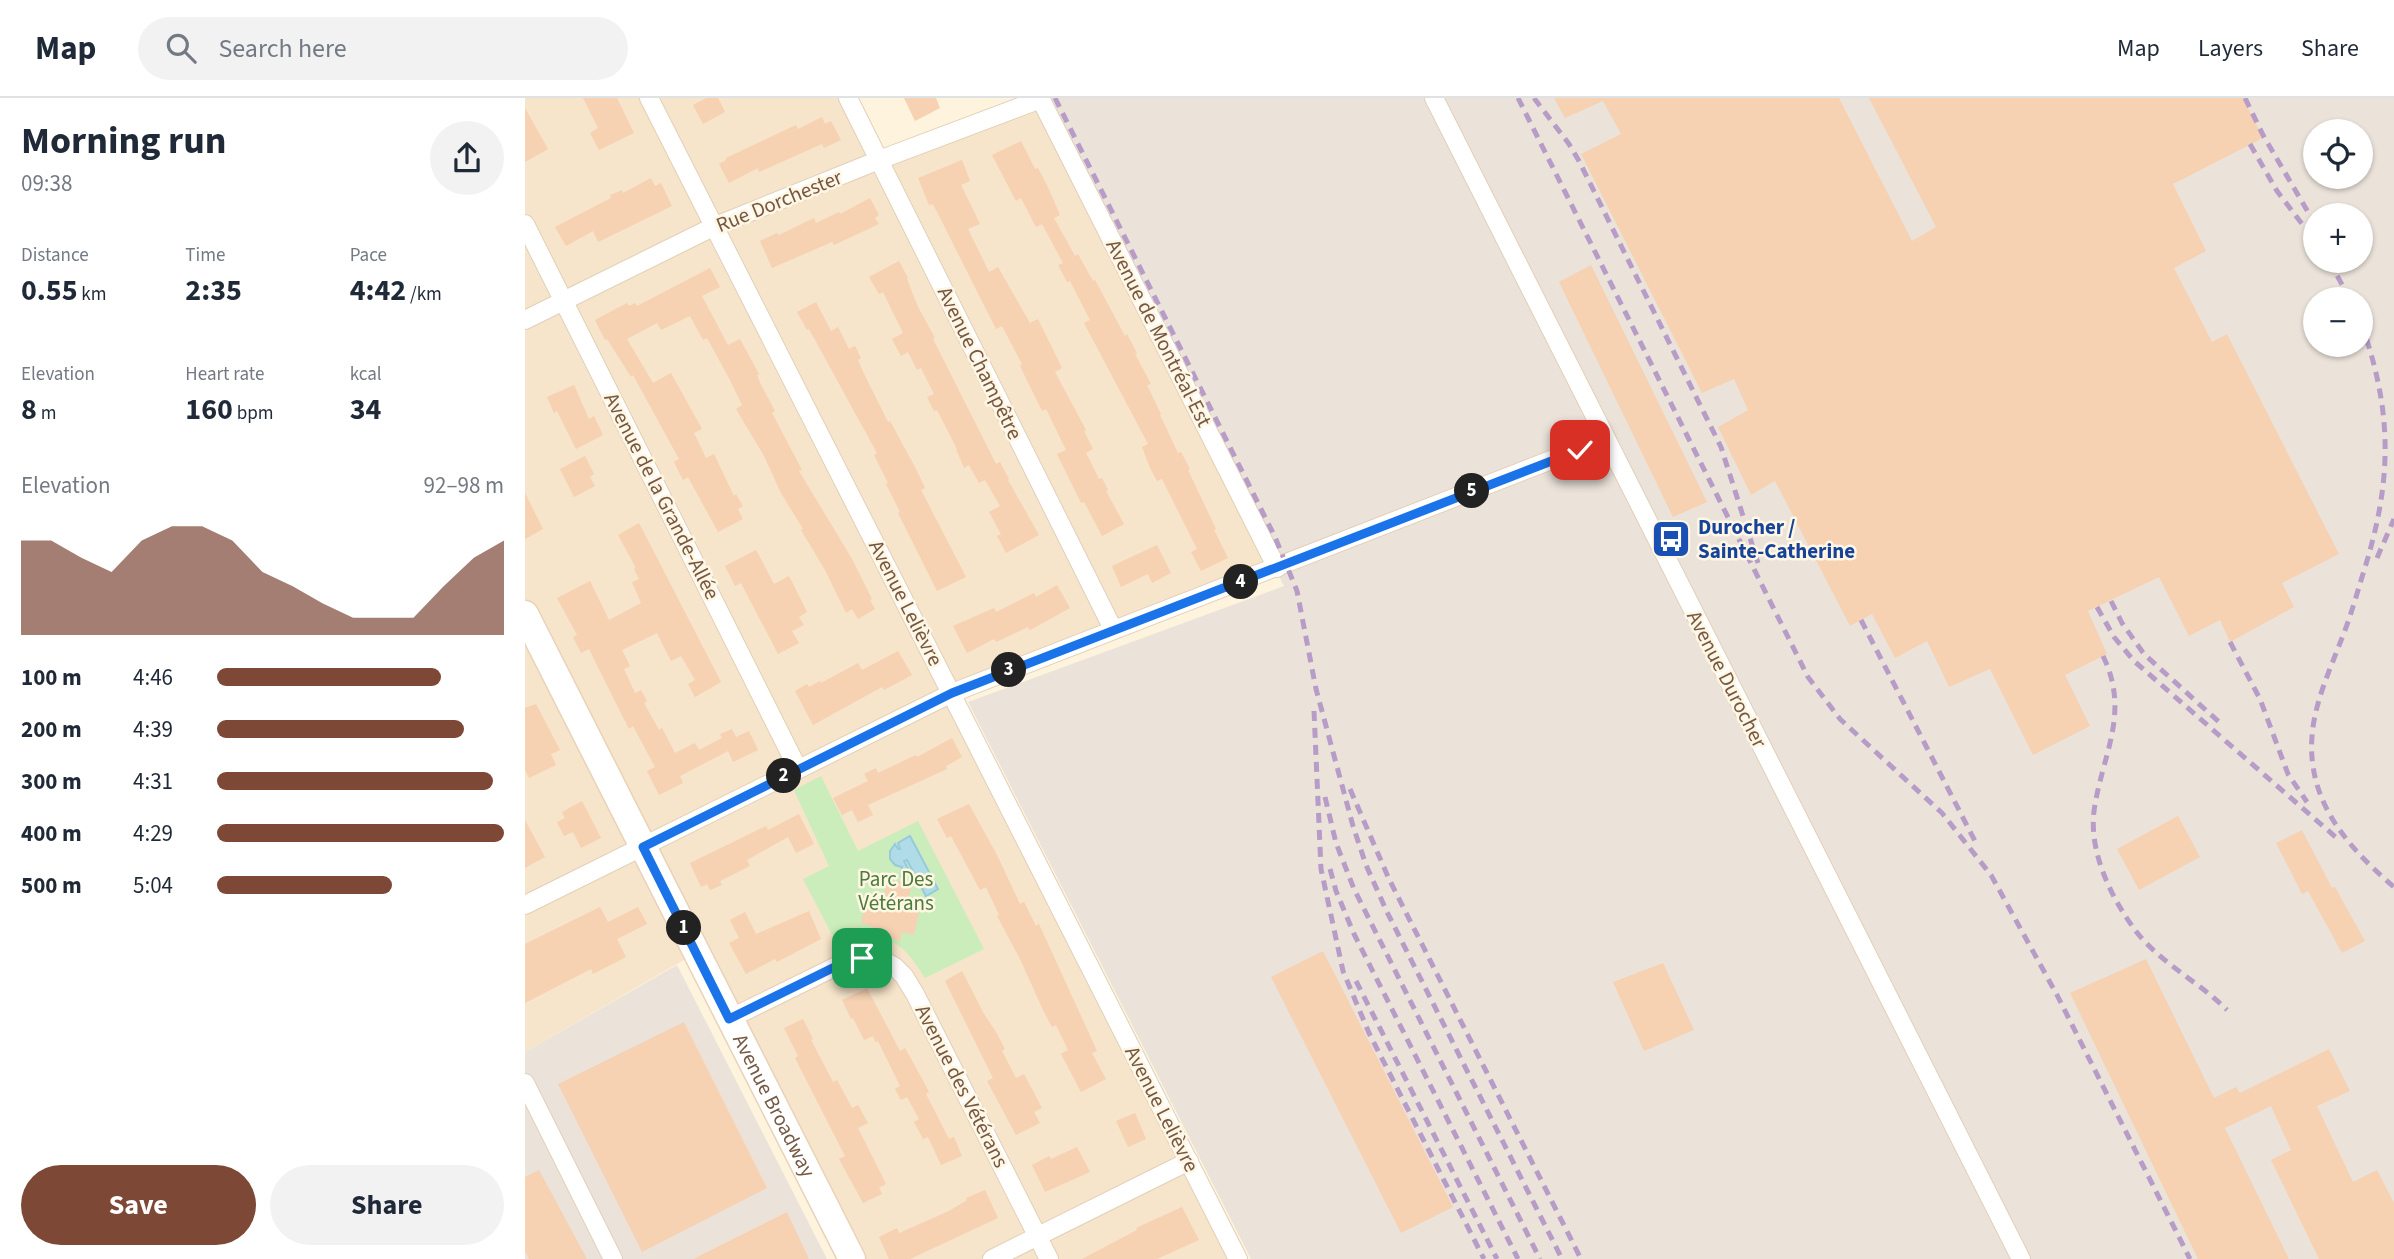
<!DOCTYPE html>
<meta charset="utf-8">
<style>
body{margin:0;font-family:"Source Sans 3",sans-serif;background:#f2f2f3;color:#1f2937;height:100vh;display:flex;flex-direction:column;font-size:26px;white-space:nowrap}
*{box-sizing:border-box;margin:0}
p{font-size:23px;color:#747a83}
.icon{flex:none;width:38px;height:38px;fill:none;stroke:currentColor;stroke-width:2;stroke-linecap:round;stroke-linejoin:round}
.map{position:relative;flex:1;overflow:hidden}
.sheet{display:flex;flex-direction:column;background:#fff;width:525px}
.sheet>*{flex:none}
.buttons{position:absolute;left:1778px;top:21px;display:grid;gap:14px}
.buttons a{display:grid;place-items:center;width:70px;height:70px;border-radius:50%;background:#fff;box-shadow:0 2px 5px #0004;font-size:35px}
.pin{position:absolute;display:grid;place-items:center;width:60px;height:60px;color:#fff;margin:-30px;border-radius:14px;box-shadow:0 4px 10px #0006}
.km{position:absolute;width:35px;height:35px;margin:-18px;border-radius:50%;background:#222;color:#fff;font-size:19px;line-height:35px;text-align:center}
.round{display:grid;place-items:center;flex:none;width:74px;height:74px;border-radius:37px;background:#f2f2f3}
.headline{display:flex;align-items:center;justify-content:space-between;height:119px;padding:0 21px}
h1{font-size:38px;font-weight:700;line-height:52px}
.metrics{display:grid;grid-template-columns:repeat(3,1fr);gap:10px;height:119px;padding:7px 21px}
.metrics div{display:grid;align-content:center}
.metrics b{font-size:30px;font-weight:700}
.metrics small{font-size:19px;font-weight:400}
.metrics p{font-size:19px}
.chart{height:196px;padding:14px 21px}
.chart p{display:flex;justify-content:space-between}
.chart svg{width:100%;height:126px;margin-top:7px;fill:#7e4837;opacity:.7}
.cta{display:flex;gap:14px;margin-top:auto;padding:14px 21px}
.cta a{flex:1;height:80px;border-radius:42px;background:#7e4837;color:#fff;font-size:28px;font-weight:700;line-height:80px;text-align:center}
.cta a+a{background:#f2f2f3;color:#1f2937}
ul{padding:0 21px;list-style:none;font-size:23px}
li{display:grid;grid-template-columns:112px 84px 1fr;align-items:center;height:52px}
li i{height:18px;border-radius:9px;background:#7e4837}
header{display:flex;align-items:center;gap:42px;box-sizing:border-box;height:98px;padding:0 35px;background:#fff;border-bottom:2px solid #e0e1e3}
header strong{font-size:33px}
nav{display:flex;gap:38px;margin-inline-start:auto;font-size:24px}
.search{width:490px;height:63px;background:#f2f2f3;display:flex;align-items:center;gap:18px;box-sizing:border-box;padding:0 24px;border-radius:38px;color:#747a83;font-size:26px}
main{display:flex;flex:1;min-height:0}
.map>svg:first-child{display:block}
</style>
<header>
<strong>Map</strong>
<div class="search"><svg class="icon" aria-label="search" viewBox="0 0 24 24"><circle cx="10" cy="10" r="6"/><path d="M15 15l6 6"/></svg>Search here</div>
<nav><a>Map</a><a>Layers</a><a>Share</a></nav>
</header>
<main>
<section class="sheet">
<div class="headline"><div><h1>Morning run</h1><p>09:38</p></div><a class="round"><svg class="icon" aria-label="share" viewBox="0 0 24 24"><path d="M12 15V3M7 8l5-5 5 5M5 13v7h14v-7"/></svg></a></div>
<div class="metrics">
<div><p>Distance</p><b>0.55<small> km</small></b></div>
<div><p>Time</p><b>2:35</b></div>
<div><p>Pace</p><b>4:42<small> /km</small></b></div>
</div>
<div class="metrics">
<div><p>Elevation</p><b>8<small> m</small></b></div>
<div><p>Heart rate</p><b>160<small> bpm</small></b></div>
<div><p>kcal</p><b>34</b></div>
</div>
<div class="chart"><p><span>Elevation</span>92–98 m</p>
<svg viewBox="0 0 160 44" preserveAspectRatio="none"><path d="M0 44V11L10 11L20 17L30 22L40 11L50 6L60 6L70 11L80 22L90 27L100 33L110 38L120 38L130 38L140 27L150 17L160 11V44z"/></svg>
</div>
<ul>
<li><b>100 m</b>4:46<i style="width:78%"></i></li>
<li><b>200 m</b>4:39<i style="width:86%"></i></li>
<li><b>300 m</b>4:31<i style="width:96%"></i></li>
<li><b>400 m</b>4:29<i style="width:100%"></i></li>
<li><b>500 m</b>5:04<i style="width:61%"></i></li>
</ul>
<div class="cta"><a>Save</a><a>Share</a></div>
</section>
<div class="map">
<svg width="1869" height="1161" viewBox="0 0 1869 1161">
<rect width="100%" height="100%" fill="#fef3dc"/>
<!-- residential -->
<path fill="#f6e5ca" d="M0 0H323L354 62 516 1 752 470 428 595 714 1161H327L171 855 0 954Z"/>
<!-- industrial -->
<g fill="#ebe3da" fill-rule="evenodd">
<path d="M509 0H1869V1161H726L443 604 759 488ZM1790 33H1836V79H1790ZM1790 117H1836V163H1790ZM1790 201H1836V247H1790Z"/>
<path d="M152 867 302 1161H0V954Z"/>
</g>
<!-- green -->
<path fill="#cbecbb" d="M296 678 333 753 393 723 459 851 400 880C375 839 359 833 314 850L278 781 304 768 269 692Z"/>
<!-- water -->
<path fill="#b0dce8" stroke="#95cbdb" stroke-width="2" d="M385 738 413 791 401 798 382 762 379 763 386 776 376 778 377 769 370 767 365 761V753L370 746 373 751H375L373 745Z"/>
<!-- building -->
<g fill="#f6d1b2">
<path d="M58 0H92L109 35 74 52 65 35 73 30Z"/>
<path d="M181 0H193L200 14 178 26 168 7Z"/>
<path d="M379 0H411L415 10 390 23Z"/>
<path d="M1029 0H1314L1387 143 1411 129 1344 0H1718L1738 40 1648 86 1681 153 1649 170 1687 244 1702 236 1814 456 1757 485 1769 509 1705 544 1695 522 1664 538 1634 479 1563 513 1582 556 1540 577 1565 628 1508 657 1465 571 1424 589 1402 543 1370 560 1347 516 1325 528 1250 383 1226 397 1193 329 1223 312 1209 281 1177 295 1056 56 1096 36 1078 3 1040 20Z"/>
<path d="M0 10 23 51 0 64Z"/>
<path d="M297 19 300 26 306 23 316 42 299 50 297 46 234 74 233 70 204 85 194 66 201 62V60L271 27 273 31Z"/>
<path d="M496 43 510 71 513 70 522 87 535 117 529 120 550 158 553 156 568 183 570 182 600 238 602 236 612 255 610 256 626 286 622 287 636 316 635 317 653 355 656 354 665 371 663 372 691 431 689 432 703 460 676 473 666 454 672 451 637 381 632 383 625 370 617 349 623 346 559 225 565 222 545 183 542 184 533 167 538 165 517 126 511 129 496 100 491 103 467 57Z"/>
<path d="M437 62 445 83 436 87 455 126 443 131 464 174 473 169 505 225 513 221 537 270 530 274 561 332 559 333 568 351 561 355 574 381 577 380 583 392 581 393 599 426 577 438 559 404 556 405 532 356 541 352 521 311 517 313 495 268 497 266 477 228 471 231 408 106 404 107 393 80Z"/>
<path d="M126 80 130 88 136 85 147 108 73 144 68 133 41 148 30 129 86 100 85 97 97 92 98 95Z"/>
<path d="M345 100 354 117 350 120 354 126 309 147 307 144 247 170 235 143 252 135 254 137 289 120 291 125 314 114 315 116Z"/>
<path d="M374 163 383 180 382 181 393 209 410 240 408 241 471 366 475 364 484 381 483 382 514 437 481 455 472 438 476 436 464 414 475 408 460 382 454 385 444 367 439 370 431 351H432L412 312 409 313 402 299 409 296 396 270 392 272 383 254 376 258 367 241 378 235 358 194 354 196 344 179Z"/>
<path d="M1066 167 1182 404 1148 419 1034 184Z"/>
<path d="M185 170 195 189 177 198 203 247 215 241 234 276 232 277 236 287 250 313 247 315 277 372 274 373 327 461 347 501 345 502 350 511 333 521 327 511 321 515 300 472 276 432 278 431 256 395 239 358 211 311 217 307 205 282 182 240 178 242 165 218 136 232 132 225 102 241 128 285 146 275 177 331 169 335 181 360 189 356 209 398 211 396 218 408 213 411 218 421 193 434 163 379 158 382 149 364 154 361 108 277 106 279 82 241 80 242 70 222 102 205 104 208 110 205 112 208Z"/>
<path d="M291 204 306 233 313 229 324 251 330 248 336 260 333 262 339 276 363 324 365 323 391 371 400 390 396 392 441 479 412 493 373 415 375 414 361 386 363 385 349 357 352 355 284 231 282 232 272 214Z"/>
<path d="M49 287 64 321 69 318 78 337 51 351 32 313 29 315 22 299Z"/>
<path d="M60 358 69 376 65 379 70 388 49 399 35 371Z"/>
<path d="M0 395 18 431 0 441Z"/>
<path d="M114 425 196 584 170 599 163 586 170 582 156 558 146 563 132 535 97 552 105 568 99 571 110 595 116 592 122 603 119 605 134 632 137 630 150 655 170 645 174 652 197 640 195 636 207 631 211 639 224 633 233 652 208 664 203 653 155 678 158 685 134 697 122 673 130 669 108 628 104 631 64 551 56 555 48 539 52 537 32 500 65 483 84 522 116 505 107 484 114 481 109 471 111 470 93 437Z"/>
<path d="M632 447 646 475 627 485 623 476 596 489 587 468Z"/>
<path d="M231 452 249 486 264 478 282 514 274 519 279 527 267 533 274 545 253 556 216 485 210 488 200 468Z"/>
<path d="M532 487 545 510 505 532 503 529 471 544 469 541 442 555 428 528 469 510 471 514 509 495 511 499Z"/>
<path d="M373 553 387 577 359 592 357 589 288 627 270 593 282 586 284 589 295 583 296 585 333 565 337 572Z"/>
<path d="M11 606 35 652 26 656 31 667 4 680 0 672V610Z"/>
<path d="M427 640 437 659 421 668 422 671 343 707 348 717 333 724 327 712 317 717 308 700 343 683 339 676 351 670 353 675 391 657 392 659Z"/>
<path d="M57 703 76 740 56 750 48 734 39 738 32 724 40 720 37 714Z"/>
<path d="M444 706 473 759 495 806 499 804 511 828 514 826 572 953 567 955 581 981 556 994 536 956 543 952 531 927 527 929 518 912 495 861 472 818 474 817 461 789 455 792 426 738 422 740 412 721Z"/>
<path d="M274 716 289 746 271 755 263 739 222 762 225 768 195 783 197 787 185 792 182 786 176 789 165 765 241 728 243 732Z"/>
<path d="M1653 718 1675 759 1614 792 1592 751Z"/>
<path d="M0 722 20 759 0 770Z"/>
<path d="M1777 732 1807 790 1810 789 1840 843 1817 855 1783 793 1777 796 1751 745Z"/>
<path d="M375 783 386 790 381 812 394 814 389 837 377 834 375 843 345 836 347 828 336 825 341 803 357 807 362 784Z"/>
<path d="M75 809 83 824 113 809 122 826 92 841 101 859 68 876 66 871 0 905V846Z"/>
<path d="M284 813 296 841 252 864 250 861 221 876 204 845 214 840 205 822 220 814 231 836Z"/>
<path d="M798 853 928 1109 876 1135 746 879Z"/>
<path d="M1621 861 1689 1000 1711 989 1715 995 1804 951 1825 993 1792 1008 1828 1084 1852 1072 1869 1105V1161H1794L1746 1062 1766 1052 1746 1008 1700 1030 1764 1161H1673L1545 895Z"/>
<path d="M1138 865 1169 932 1119 953 1088 884Z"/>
<path d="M437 873 459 916 471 934 480 951 477 953 491 980 499 976 517 1010 509 1014 515 1025 491 1037 462 983 468 980 420 883Z"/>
<path d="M342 890 375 953 380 950 395 977 404 994 401 996 424 1041 429 1039 437 1058 416 1067 403 1039 398 1041 389 1024 394 1021 382 999 376 1002 370 991 375 988 353 943 350 944 348 938 339 942 328 920 326 921 317 902Z"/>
<path d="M278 921 288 941 286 942 308 984 312 982 327 1010 333 1007 343 1025 333 1030 361 1086 354 1090 357 1096 338 1105 314 1061 320 1058 270 960 273 958 259 930Z"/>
<path d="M159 924 242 1090 117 1154 33 986Z"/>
<path d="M610 1015 621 1041 603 1049 591 1023Z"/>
<path d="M552 1049 565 1074 520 1094 507 1067 524 1058 526 1061Z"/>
<path d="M14 1072 62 1161H4L0 1153V1079Z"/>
<path d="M460 1092 473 1120 385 1161H364L354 1139 372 1130 374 1135 424 1113 442 1102 441 1100Z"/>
<path d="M657 1109 674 1142 632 1161H557L612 1132 611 1130Z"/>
<path d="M262 1114 284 1161H168Z"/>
</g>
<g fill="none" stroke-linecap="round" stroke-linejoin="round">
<!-- street casing -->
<g stroke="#e2cfb8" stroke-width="20">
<g id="street">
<path d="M124 0 713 1161"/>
<path d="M323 0 588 531"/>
<path d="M515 0 752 470"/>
<path d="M909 0 1496 1161"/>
<path d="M0 126 273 671"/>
<path d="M0 222 188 129 354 62 516 1"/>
<path d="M0 807 427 595 1080 341"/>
<path d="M204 921 328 860 358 862 370 869 379 878 390 896 524 1161"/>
<path d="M0 985 88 1161"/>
<path d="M467 1161 664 1063"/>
</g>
</g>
<!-- secondary casing -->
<g stroke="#ead2b8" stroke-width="29">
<g id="secondary">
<path id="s1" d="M0 516 327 1161"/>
</g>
</g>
<!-- street -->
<use href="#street" stroke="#fff" stroke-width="18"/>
<!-- secondary -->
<use href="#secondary" stroke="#fff" stroke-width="26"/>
<!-- rail -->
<g stroke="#b69cc7" stroke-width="5" stroke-dasharray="10 7" stroke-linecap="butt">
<path d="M530 0 750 439 772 493 791 591 828 728 841 767 862 814 1037 1161"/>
<path d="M993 0 1283 579 1315 621 1417 715 1466 777 1532 897 1665 1161"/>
<path d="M1009 0 1044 46 1054 63 1196 349 1233 465"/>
<path d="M1720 0 1738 37 1790 126"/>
<path d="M1725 46 1752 93 1790 143"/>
<path d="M1804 163 1825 201"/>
<path d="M1836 225C1869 317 1867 386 1837 479 1831 499 1825 520 1817 540 1801 582 1781 622 1788 668 1795 719 1832 757 1869 789"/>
<path d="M1852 460 1869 421"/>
<path d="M1586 503 1597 525 1619 556 1694 624"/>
<path d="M1572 509 1589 539 1609 563 1814 742"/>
<path d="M1336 522 1451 745"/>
<path d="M1705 544 1735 601 1763 676 1782 704"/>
<path d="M1578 558C1606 616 1577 656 1569 713 1564 755 1586 799 1610 832 1635 865 1673 883 1702 912"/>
<path d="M789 613 796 771 818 873 844 935 959 1161"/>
<path d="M825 691 864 781 1056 1161"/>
<path d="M800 699 811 745 829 791 1015 1161"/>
<path d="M805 771 811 793 829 836 993 1161"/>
<path d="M831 883 972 1161"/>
</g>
</g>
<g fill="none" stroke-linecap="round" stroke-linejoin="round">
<!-- route casing -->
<g stroke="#fff" stroke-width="14">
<path id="route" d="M337 860H328L204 921 118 749 427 595 1055 352"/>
</g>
<!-- route -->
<use href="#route" stroke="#1a73e8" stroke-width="9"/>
</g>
<!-- icons -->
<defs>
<g id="bus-square" transform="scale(2.0125)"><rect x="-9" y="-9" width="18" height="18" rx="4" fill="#1a4fb4" stroke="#fff6e4"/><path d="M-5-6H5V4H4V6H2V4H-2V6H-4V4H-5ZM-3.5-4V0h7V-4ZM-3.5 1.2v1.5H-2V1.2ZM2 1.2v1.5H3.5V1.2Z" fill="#fff"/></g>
</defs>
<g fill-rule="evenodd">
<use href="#bus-square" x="1146" y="441"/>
</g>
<g text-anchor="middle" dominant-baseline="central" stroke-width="5" stroke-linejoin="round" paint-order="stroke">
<!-- street labels -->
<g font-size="21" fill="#755844" stroke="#fff6e4">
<text transform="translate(254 103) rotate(-22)">Rue Dorchester</text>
<text transform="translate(634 235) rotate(63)">Avenue de Montréal-Est</text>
<text transform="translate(455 265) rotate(64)">Avenue Champêtre</text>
<text transform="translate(137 398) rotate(63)">Avenue de la Grande-Allée</text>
<text transform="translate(381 505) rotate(63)">Avenue Lelièvre</text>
<text transform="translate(1202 581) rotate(63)">Avenue Durocher</text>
<text transform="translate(437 988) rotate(63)">Avenue des Vétérans</text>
<text stroke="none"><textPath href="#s1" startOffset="551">Avenue Broadway</textPath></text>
<text transform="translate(637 1011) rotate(63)">Avenue Lelièvre</text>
</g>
<!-- transit labels -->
<g font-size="21" font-weight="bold" fill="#164399" stroke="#fff6e4" text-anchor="start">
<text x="1173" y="429">Durocher /<tspan x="1173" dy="24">Sainte-Catherine</tspan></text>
</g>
<!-- park labels -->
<g font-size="21" fill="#4a7c3b" stroke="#fff6e4">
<text x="371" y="781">Parc Des<tspan x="371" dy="24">Vétérans</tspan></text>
</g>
</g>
</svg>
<div class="buttons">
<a><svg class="icon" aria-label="locate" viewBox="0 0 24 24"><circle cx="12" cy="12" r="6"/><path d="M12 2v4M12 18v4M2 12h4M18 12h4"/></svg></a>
<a>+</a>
<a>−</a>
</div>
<div class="pin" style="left:337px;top:860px;background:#1e9e55"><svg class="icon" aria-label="arrive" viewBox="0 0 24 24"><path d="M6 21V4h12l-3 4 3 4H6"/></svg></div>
<div class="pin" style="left:1055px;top:352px;background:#d93025"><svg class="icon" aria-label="check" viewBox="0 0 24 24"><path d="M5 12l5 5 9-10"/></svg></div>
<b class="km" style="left:159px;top:830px">1</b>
<b class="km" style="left:259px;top:678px">2</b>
<b class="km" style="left:484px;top:572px">3</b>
<b class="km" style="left:716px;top:484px">4</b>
<b class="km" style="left:947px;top:393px">5</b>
</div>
</main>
